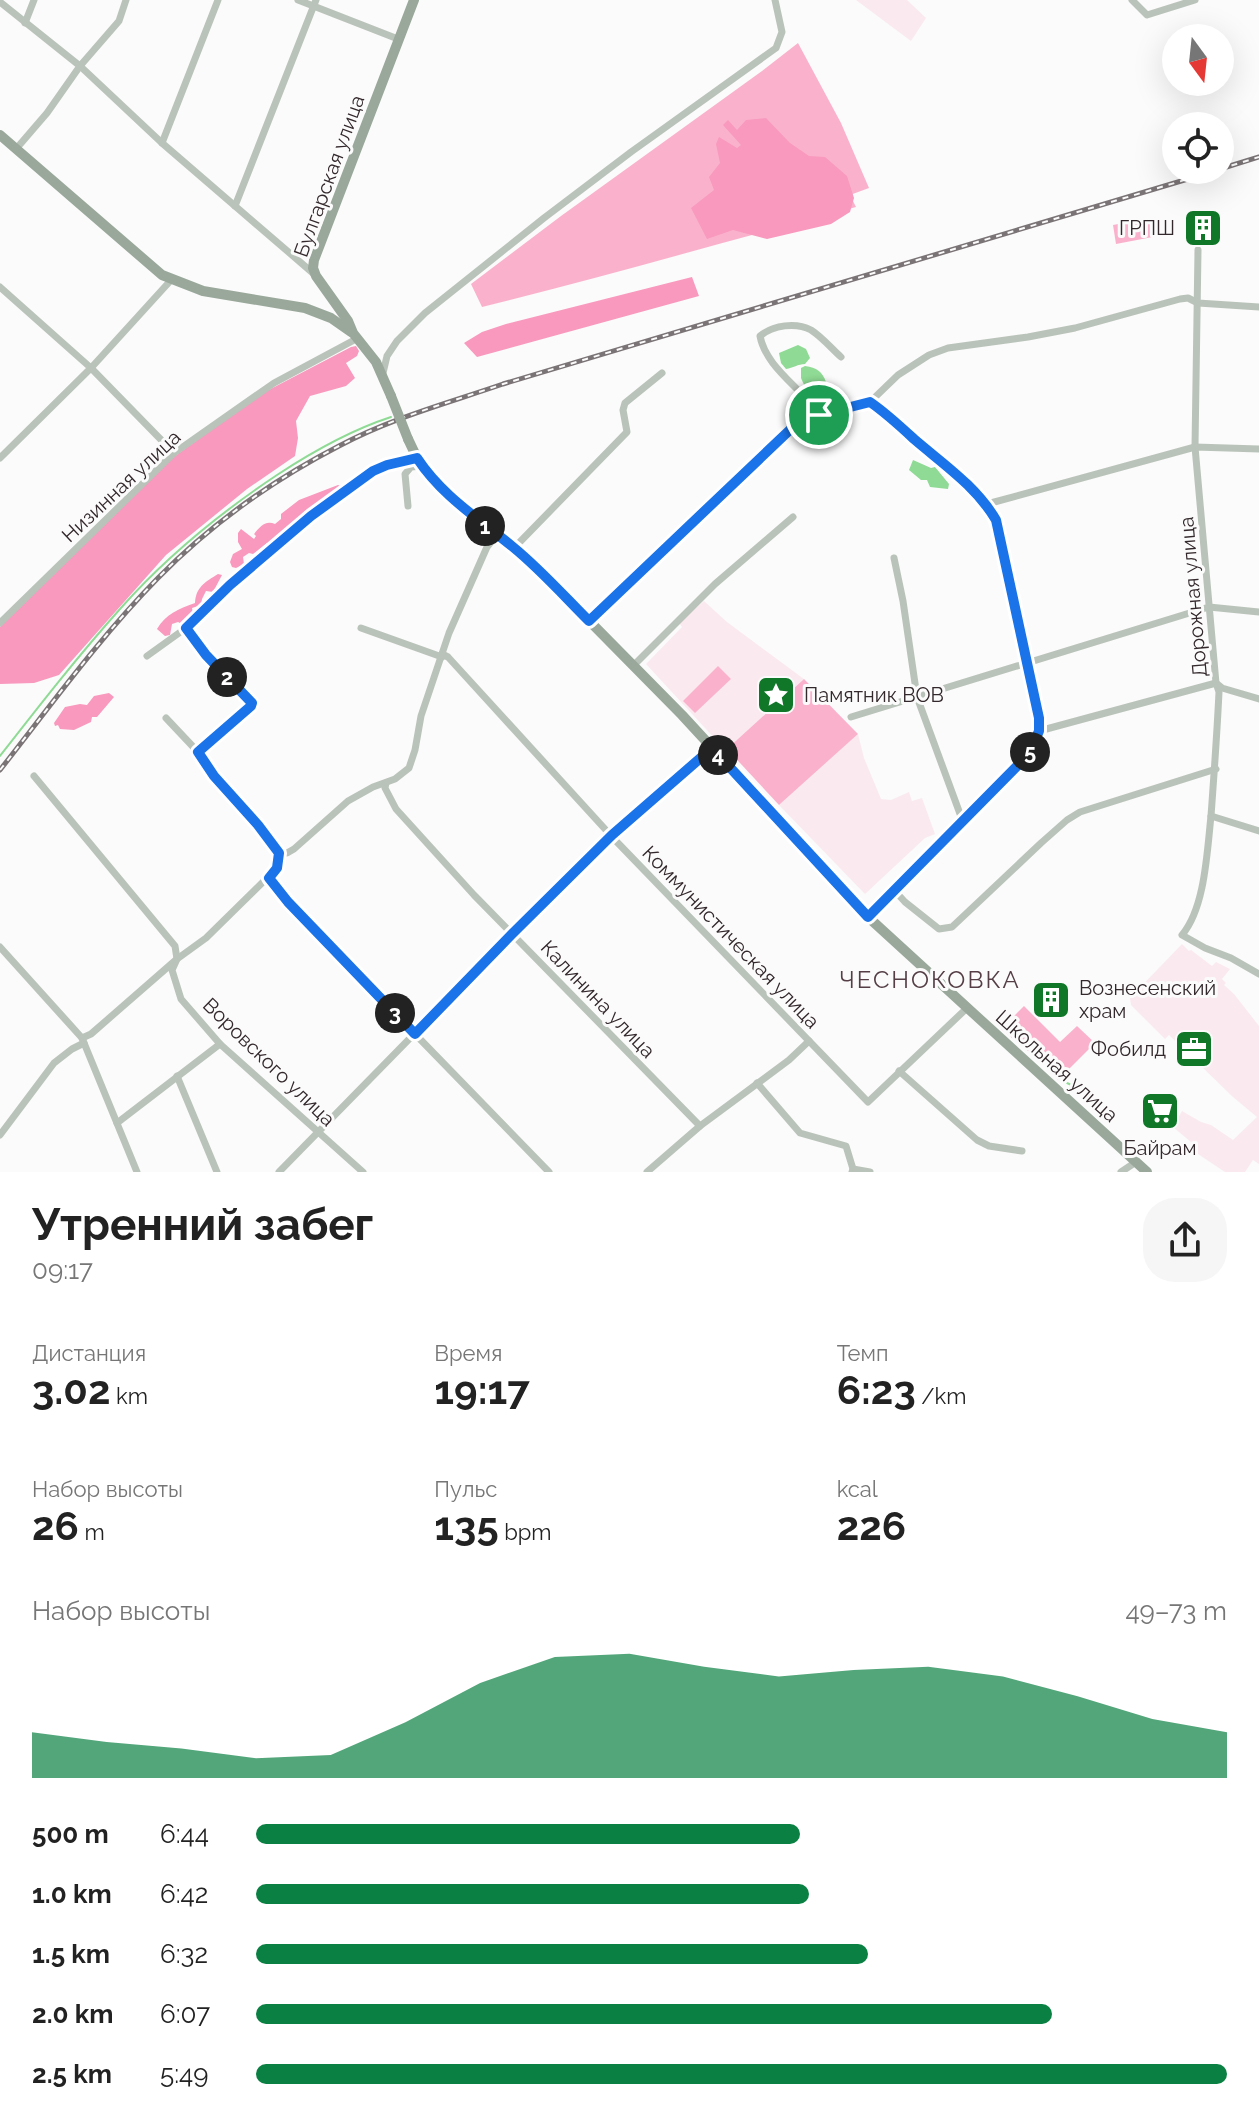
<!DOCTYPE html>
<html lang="ru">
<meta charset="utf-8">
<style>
body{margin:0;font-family:Raleway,sans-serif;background:#f6f6f6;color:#222;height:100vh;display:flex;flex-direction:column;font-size:30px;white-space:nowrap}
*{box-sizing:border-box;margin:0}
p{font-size:26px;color:#767676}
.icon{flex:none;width:44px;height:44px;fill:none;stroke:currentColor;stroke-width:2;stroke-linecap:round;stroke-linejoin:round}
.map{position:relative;height:1172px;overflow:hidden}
.sheet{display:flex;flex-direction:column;background:#fff;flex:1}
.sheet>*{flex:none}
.needle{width:52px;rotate:165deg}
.controls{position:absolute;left:1162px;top:24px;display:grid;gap:16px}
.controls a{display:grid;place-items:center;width:72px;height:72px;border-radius:50%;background:#fff;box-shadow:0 8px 32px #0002;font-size:40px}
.pin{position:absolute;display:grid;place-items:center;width:68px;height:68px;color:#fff;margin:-34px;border:4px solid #fff;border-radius:50%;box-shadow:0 2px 8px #0007}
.km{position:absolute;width:40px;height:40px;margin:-20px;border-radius:50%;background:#222;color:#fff;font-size:22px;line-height:40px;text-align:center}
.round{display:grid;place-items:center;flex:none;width:84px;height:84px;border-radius:32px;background:#f6f6f6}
.summary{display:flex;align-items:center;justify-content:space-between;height:136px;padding:0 32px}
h1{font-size:44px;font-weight:700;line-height:60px}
.metrics{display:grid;grid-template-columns:repeat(3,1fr);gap:12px;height:136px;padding:8px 32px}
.metrics div{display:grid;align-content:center}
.metrics b{font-size:40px;font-weight:700}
.metrics small{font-size:22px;font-weight:400}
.metrics p{font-size:22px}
.chart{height:224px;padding:16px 32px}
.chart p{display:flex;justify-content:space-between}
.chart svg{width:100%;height:144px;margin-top:8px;fill:#0b8043;opacity:.7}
ul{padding:0 32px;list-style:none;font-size:26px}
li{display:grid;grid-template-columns:128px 96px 1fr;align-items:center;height:60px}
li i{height:20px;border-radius:10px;background:#0b8043}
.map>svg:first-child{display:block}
</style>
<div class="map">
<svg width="1259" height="1172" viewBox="0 0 1259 1172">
<rect width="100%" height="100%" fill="#fbfbfb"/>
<!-- built -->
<g fill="#faeaef">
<path d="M856 0H907L926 18 911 41Z"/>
<path d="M704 601 727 622 804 679 727 749 718 740 717 741 646 664 682 627 679 623Z"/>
<path d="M858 734 864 758 881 799 891 800 909 792 912 801 922 798 935 834 925 838 865 894 779 805Z"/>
<path d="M1182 944 1189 951 1191 950 1212 966 1216 962 1230 969 1222 979 1226 983 1224 985 1234 994 1259 1026V1164L1253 1160 1245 1172H1225L1189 1148 1191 1142 1173 1127 1182 1111 1201 1122 1211 1125 1233 1140 1257 1117 1233 1097 1169 1035 1165 1039 1131 1005 1130 998Z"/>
</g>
<!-- green -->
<g fill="#fab2cc">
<path d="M798 43 841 123 869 188 850 195 856 207C731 240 607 276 482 307L471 284 561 216 762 71Z"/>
<path d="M1155 217 1158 236 1116 244 1113 225Z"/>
<path d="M718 666 731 679 695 713 683 701Z"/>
<path d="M804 679 858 734 779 805 727 749Z"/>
<path d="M1024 1006 1060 1042 1077 1026 1095 1043 1058 1080 1046 1066 1001 1029Z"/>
</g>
<!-- forest -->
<g fill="#f899bd">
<path d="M766 118 790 143 809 156 825 157 847 176 854 198 850 212 831 224 767 239 733 230 707 239 691 208 714 190 709 177 720 163 716 144 719 137 737 148 741 145 723 125 728 120 737 130 746 120Z"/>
<path d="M692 277 699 296 477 357 464 343 482 332 506 324Z"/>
<path d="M356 346 359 351 357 356 346 363 355 378 346 386 310 396 296 421 298 438 295 456 247 489 166 555 59 675 34 683 0 684V627L60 565 164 464 261 394 351 347Z"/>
<path d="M338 485 343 487 340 493 328 501 321 500 304 512V520L294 528 281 532 279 540 275 544 267 543 253 554 249 553 243 557 244 564 236 568 232 567 230 562 233 554 242 549 238 542V533L241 529 254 539 256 536 254 534C260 527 265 520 275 524L281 519V514L299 500Z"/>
<path d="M218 574 222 575 213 592 206 591 202 599 201 605 192 608 193 614 190 616 188 624H182L178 622 172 624 170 635 165 636 157 629C166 614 178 609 195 603 196 587 205 582 218 574Z"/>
<path d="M109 693 114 697 97 717H92L91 722 74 730 60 729 58 725 55 726 54 723 65 707 80 704 87 705 94 696Z"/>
</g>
<!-- water -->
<g fill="#8fda94">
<path d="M798 345 806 349 810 358 805 364C798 364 793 368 786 369L781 363 779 353Z"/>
<path d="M805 366C817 368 822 371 826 382L824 389 812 390 805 387 801 378V368Z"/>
<path d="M913 460 931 468 935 467 949 484 948 489 930 487 927 480H921L909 470Z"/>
</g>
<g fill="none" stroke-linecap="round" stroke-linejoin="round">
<!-- stream -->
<g stroke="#8fda94" stroke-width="2">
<path d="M0 756C39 706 78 656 120 609 166 557 220 513 277 475 312 452 351 430 391 417"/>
<path d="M1067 1083 1087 1092"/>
</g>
<!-- street -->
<g stroke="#bac3ba" stroke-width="7">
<path d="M298 0 398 39"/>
<path d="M1132 0 1147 15 1195 0"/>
<path d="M0 2 80 66 162 143 314 274"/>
<path d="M25 23 34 0"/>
<path d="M162 143 218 0"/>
<path d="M16 149 47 113 80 66 119 21 126 0"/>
<path d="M235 206 316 0"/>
<path d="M1198 250 1195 447 1216 683 1219 692C1217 734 1214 775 1211 816 1207 852 1205 908 1182 935L1205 948 1231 958 1259 974"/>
<path d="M0 287 91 368 174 453"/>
<path d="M383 373 387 356 397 341 425 313 544 218 631 152 776 48 782 32 775 0"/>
<path d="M870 402C886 413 900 426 914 439 943 464 976 486 996 520L1028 661 1039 718V731"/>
<path d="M819 415C802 388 766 368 760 336 773 325 796 322 811 330 822 337 832 349 841 357"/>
<path d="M0 458 91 368 172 279"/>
<path d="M987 504 1195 447 1259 449"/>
<path d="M408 506 405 474 411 467 422 466"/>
<path d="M514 548 627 432 623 410 625 403 662 373"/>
<path d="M894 558 903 601 917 697 963 822"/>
<path d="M589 621 794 426 819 415 870 402 898 375 929 355 948 348 1028 337 1075 328 1180 299 1188 298 1198 303 1259 307"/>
<path d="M0 623 174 453 274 383 358 338"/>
<path d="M186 628 206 655 252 703 251 706 198 752"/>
<path d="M361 628 442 657"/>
<path d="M442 654 448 657 615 840 868 1102 967 1008"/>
<path d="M147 656 186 628 230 585 311 516 373 471 387 465 417 458"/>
<path d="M633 666 715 584 793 517"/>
<path d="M851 717 1209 607 1259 612"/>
<path d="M166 718 198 752 214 776 272 841C281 856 280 865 269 878L275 886 415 1034 549 1172"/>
<path d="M34 776 175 946 177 959 172 970 181 999 220 1044 363 1172"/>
<path d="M386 783 385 788 396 809 474 895 700 1126"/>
<path d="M1211 816 1259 831"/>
<path d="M279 853H287L294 849 348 801 373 787 395 779 409 768 415 750 421 716 449 633 487 547 497 534"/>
<path d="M894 890 905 902 939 929 952 927 1041 843 1067 820 1080 812 1216 769"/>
<path d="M868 917 1029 754 1039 731 1216 683 1222 688 1259 699"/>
<path d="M0 947 82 1038 137 1172"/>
<path d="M82 1038 91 1034 177 959 206 938 267 878H269"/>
<path d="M899 1071 977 1140 989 1146 1022 1151"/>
<path d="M177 1076 217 1172"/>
<path d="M757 1083 800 1133 846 1146 853 1169 852 1172"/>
<path d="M117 1123 220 1044"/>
<path d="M0 1135 54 1063 72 1049 84 1043"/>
<path d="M853 1169 870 1172"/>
<path d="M279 1172 512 934 612 835 712 748"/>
<path d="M647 1172 700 1126 789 1060 809 1041"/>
<path d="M1121 1172 1136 1162"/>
</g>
<!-- secondary -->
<g stroke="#9aa89b" stroke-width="10">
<path d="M0 135 162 275 203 291 305 308 331 318 351 332"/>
<path d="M391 396 376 362 353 333 348 321 316 276 313 268 314 260 414 0"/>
<path d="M408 439 417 458 437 486 468 513 514 548 543 574 682 715 868 917 1147 1172"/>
</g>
<!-- rail casing -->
<g stroke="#7b7476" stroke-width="5">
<g id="rail">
<path d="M1220 169 1259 157"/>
<path d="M0 770C51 705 100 637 158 578 210 525 273 480 339 446 391 418 448 403 503 384L1218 170"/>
</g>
</g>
<!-- rail -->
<use href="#rail" stroke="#fbfbfb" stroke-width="2" stroke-dasharray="6" stroke-linecap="butt"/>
<!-- secondary-bridge -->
<path stroke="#9aa89b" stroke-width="10" d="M391 396 408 439"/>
</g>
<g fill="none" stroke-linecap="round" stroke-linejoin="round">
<!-- route casing -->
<g stroke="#fff" stroke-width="16">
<path id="route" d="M870 402C886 413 900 426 914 439 943 464 976 486 996 520L1039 718V731L1029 754 868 917 712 748 612 835 512 934 415 1034 288 902 269 878 277 868 279 853 258 825 214 776 198 752 251 706 252 703 206 655 186 628 230 585 311 516 373 471 387 465 417 458C442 496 478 518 513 547 540 569 564 596 589 621L794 426 819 415Z"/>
</g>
<!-- route -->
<use href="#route" stroke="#1a73e8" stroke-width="10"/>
</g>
<!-- icons -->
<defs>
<g id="building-square" transform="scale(2)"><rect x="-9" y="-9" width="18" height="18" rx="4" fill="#107628" stroke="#fbfbfb"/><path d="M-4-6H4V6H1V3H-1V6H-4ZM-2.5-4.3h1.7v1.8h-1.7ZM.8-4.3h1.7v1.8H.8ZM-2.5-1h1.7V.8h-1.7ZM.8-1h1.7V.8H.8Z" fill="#fff"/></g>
<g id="sight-square" transform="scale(2)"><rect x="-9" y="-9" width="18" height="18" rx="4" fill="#107628" stroke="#fbfbfb"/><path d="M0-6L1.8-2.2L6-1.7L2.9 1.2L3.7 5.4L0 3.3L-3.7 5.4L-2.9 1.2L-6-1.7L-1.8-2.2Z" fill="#fff"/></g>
<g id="office-square" transform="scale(2)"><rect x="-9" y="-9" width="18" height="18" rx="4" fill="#107628" stroke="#fbfbfb"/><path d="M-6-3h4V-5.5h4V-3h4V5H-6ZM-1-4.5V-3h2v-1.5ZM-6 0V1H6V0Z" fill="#fff"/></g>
<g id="supermarket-square" transform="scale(2)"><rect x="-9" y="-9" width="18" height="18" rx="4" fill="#107628" stroke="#fbfbfb"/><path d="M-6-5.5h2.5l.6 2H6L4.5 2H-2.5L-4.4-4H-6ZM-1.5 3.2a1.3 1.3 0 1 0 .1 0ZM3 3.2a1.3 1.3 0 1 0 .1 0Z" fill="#fff"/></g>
</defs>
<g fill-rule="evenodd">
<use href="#building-square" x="1203" y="228"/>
<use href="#sight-square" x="776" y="695"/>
<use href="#building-square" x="1051" y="1000"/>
<use href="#office-square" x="1194" y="1049"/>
<use href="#supermarket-square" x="1160" y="1111"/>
</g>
<g text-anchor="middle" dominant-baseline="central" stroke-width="6" stroke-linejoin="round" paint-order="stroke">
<!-- street labels -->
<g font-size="20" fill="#33282b" stroke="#fbfbfb">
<text transform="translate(329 176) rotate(-70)">Булгарская улица</text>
<text transform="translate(121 486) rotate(-43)">Низинная улица</text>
<text transform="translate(1193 597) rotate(-95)">Дорожная улица</text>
<text transform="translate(731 937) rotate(46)">Коммунистическая улица</text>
<text transform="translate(598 999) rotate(46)">Калинина улица</text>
<text transform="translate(269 1062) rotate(44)">Воровского улица</text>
<text transform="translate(1057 1066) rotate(42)">Школьная улица</text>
</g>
<!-- poi labels -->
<g font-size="20" fill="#33282b" stroke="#fbfbfb" text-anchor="end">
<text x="1175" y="228">ГРПШ</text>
<text x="804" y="695" text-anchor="start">Памятник ВОВ</text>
<text x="1079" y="988" text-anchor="start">Вознесенский<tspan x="1079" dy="23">храм</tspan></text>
<text x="1166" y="1049">Фобилд</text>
<text x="1160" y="1148" text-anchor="middle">Байрам</text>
</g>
<!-- quarter labels -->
<g font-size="24" letter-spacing="2" fill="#553e46" stroke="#fbfbfb">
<text x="930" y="979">ЧЕСНОКОВКА</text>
</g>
</g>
</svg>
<div class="controls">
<a><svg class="needle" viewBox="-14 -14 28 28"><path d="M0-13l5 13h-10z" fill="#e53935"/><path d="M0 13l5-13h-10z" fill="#767676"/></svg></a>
<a><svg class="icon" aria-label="locate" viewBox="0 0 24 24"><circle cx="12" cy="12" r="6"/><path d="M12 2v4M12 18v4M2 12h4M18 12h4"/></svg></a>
</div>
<div class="pin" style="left:819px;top:415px;background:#1e9e55"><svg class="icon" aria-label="arrive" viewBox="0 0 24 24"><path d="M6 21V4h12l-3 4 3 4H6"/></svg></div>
<b class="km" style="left:485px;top:526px">1</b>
<b class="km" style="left:227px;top:677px">2</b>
<b class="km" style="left:395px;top:1013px">3</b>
<b class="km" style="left:718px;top:755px">4</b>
<b class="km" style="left:1030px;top:752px">5</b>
</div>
<section class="sheet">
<div class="summary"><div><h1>Утренний забег</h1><p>09:17</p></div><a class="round"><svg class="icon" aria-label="share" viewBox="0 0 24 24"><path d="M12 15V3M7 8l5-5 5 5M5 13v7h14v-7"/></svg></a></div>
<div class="metrics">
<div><p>Дистанция</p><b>3.02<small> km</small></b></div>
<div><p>Время</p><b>19:17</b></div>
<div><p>Темп</p><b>6:23<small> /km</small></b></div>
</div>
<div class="metrics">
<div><p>Набор высоты</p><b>26<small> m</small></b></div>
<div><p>Пульс</p><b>135<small> bpm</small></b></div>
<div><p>kcal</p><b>226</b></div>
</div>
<div class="chart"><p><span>Набор высоты</span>49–73 m</p>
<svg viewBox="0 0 160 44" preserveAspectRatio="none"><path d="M0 44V30L10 33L20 35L30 38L40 37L50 27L60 15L70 7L80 6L90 10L100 13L110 11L120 10L130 13L140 19L150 26L160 30V44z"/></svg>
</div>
<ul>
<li><b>500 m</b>6:44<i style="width:56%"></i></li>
<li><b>1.0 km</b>6:42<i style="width:57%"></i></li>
<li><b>1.5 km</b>6:32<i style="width:63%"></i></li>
<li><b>2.0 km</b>6:07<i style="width:82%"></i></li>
<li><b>2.5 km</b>5:49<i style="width:100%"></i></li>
</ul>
</section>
